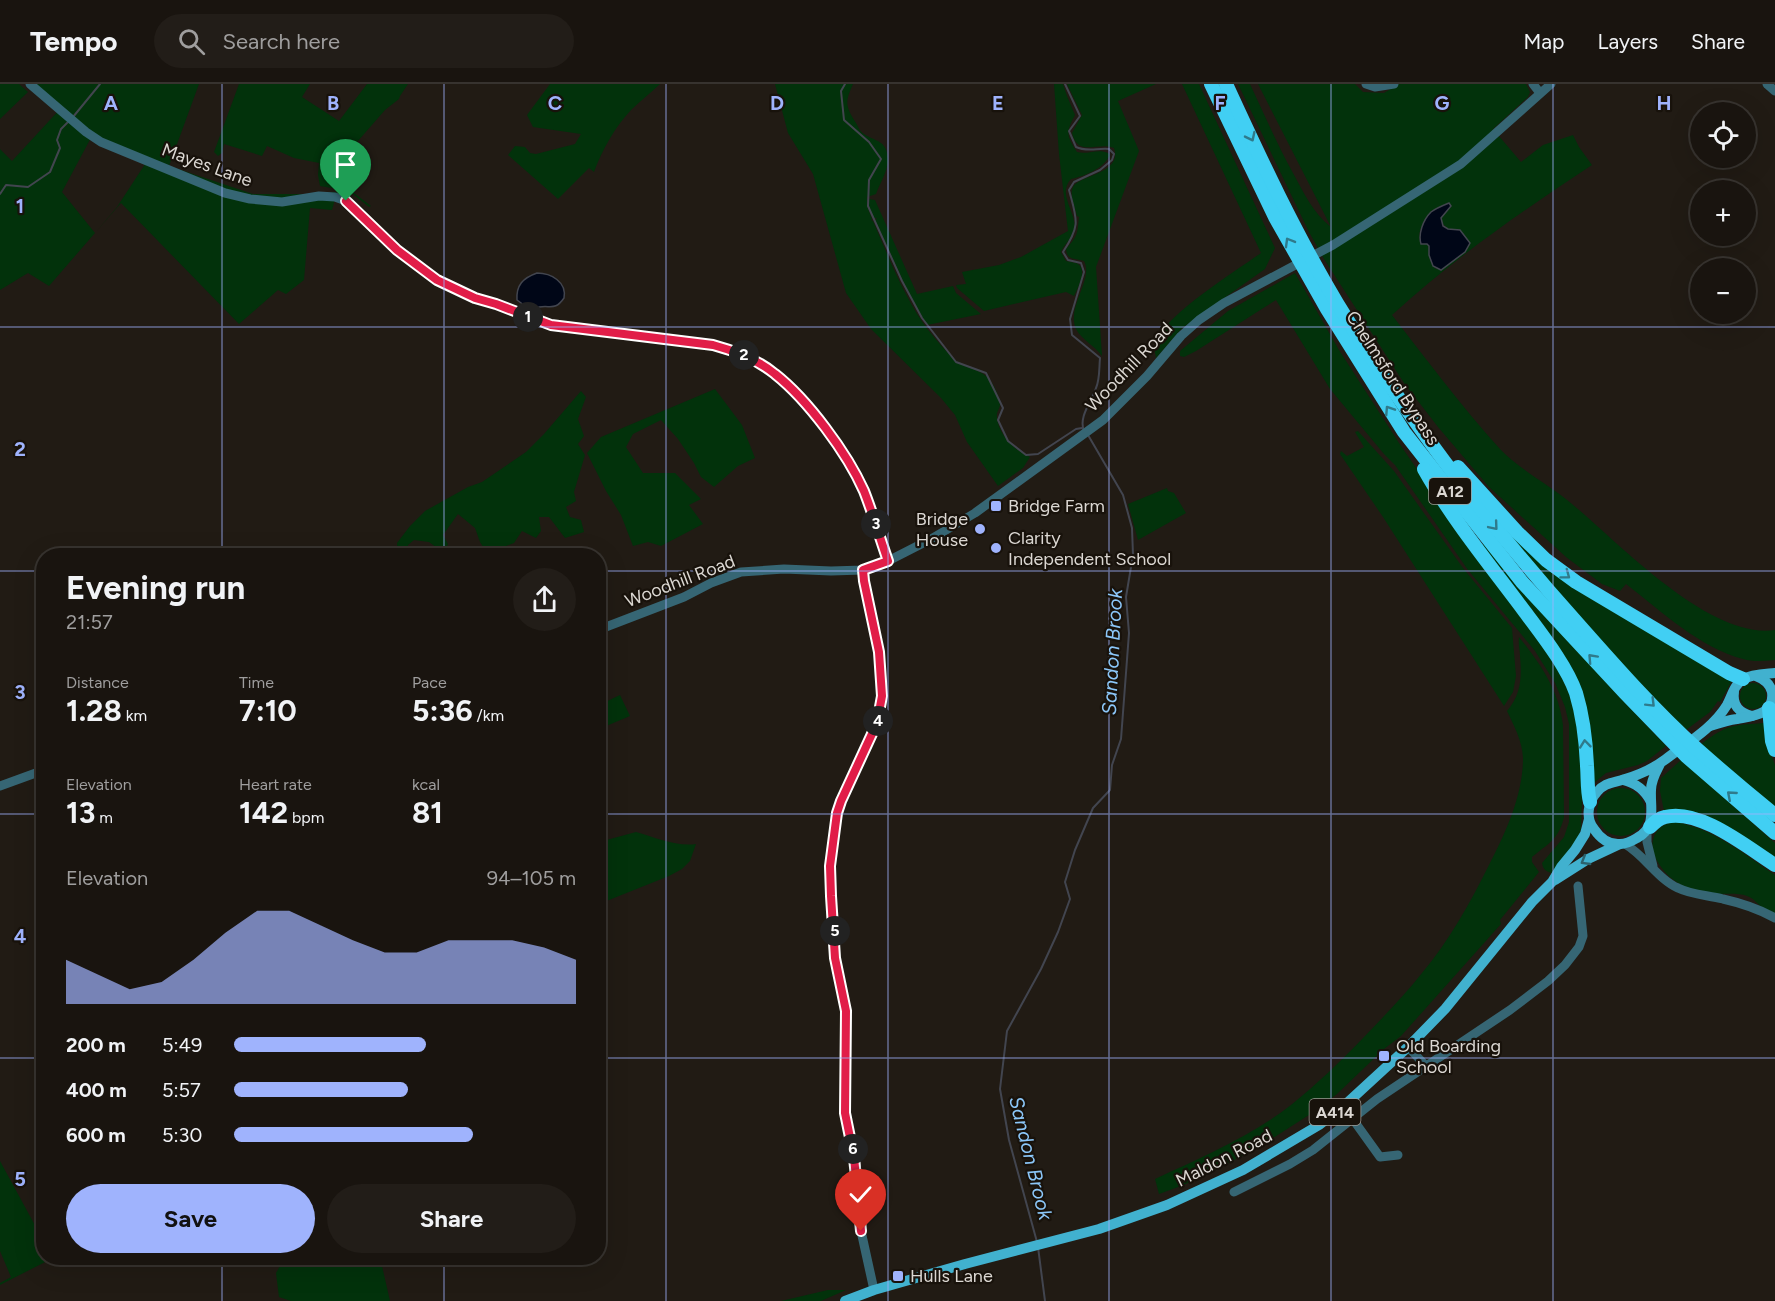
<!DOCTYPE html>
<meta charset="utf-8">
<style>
body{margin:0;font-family:Figtree,sans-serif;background:#221d18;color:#f1f3f6;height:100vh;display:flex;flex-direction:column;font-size:22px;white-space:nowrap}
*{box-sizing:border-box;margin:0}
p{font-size:20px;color:#9f9e9e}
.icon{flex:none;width:33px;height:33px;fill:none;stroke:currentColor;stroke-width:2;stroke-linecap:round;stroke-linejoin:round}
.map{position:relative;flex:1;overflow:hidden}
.details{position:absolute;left:36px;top:464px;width:570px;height:717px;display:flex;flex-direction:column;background:#19140f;border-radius:24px;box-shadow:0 6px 24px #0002,0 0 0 2px #37332f}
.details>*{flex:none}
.fabs{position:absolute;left:1690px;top:18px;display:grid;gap:12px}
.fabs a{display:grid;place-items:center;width:66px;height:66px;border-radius:50%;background:#19140f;box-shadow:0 6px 24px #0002,0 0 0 2px #37332f;font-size:30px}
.pin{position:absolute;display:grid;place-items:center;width:51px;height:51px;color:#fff;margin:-62px -26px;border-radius:50% 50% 50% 0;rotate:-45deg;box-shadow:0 0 6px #0007}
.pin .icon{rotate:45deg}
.km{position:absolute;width:30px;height:30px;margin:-15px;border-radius:50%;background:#222;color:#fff;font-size:16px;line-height:30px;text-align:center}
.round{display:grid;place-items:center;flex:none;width:63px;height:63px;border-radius:32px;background:#221d18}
.head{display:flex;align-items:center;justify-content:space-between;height:102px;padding:0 30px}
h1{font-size:33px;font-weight:700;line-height:45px}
.metrics{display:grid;grid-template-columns:repeat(3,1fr);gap:9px;height:102px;padding:6px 30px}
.metrics div{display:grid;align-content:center}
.metrics b{font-size:30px;font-weight:700}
.metrics small{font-size:16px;font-weight:400}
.metrics p{font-size:16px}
.chart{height:168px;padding:12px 30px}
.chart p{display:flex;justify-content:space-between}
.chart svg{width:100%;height:108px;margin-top:6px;fill:#9fb3fd;opacity:.7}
.primary-button{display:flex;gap:12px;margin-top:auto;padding:12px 30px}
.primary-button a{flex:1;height:69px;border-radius:36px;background:#9fb3fd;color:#111;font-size:24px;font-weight:700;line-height:69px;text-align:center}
.primary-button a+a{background:#221d18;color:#f1f3f6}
ul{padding:0 30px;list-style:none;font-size:20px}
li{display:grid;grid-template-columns:96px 72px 1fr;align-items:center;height:45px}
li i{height:15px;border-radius:8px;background:#9fb3fd}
header{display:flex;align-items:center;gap:36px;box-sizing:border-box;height:84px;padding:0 30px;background:#19140f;border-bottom:2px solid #37332f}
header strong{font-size:28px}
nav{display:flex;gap:33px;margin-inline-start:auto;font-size:21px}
.search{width:420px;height:54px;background:#221d18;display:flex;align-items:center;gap:15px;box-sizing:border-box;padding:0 21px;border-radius:33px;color:#9f9e9e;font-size:22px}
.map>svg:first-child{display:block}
</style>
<header>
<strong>Tempo</strong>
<div class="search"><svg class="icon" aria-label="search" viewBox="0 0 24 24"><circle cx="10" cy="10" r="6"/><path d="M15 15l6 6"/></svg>Search here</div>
<nav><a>Map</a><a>Layers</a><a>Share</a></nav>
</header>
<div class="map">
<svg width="1775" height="1217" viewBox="0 0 1775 1217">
<rect width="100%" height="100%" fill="#211b14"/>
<!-- green -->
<g fill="#02320b" fill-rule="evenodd">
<path d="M0 0H19L28 8 0 35Z"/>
<path d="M36 0H199L169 82 253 110H307L337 108 332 126 310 124 304 196 286 210 278 206 239 240 121 119 49 202 28 189 0 206V65L12 77 61 24ZM93 50 149 74 117 123 95 149 62 108Z"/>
<path d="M239 0H310L302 13 339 37 367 0H408L400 12 399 15 385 26 344 73 343 63H337L333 65 325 87 324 91 326 96 350 106 371 122 369 123 349 107 320 102 318 91 319 79 294 74 267 62 262 72 224 60 222 69 218 72 214 68Z"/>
<path d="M550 0H660C651 9 640 17 631 26 615 43 602 66 594 88L589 84 558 115 508 71 515 62 525 63 530 69 536 70 575 60 581 50 533 43 527 31Z"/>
<path d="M775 0H853C845 18 845 22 856 39 858 42 860 48 864 50 876 58 887 56 888 75 888 87 880 99 876 110L867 113V122L872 135 871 136 873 137C884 162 894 188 907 212 919 236 935 256 954 275 964 285 980 284 989 295 994 300 999 312 1000 320 1000 325 996 328 997 333 998 350 1015 367 1030 373L1023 384 998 402 967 358 955 331 941 314 871 245 846 209 813 90 788 49Z"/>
<path d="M1054 0H1063L1067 12 1075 31C1066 48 1066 51 1077 68 1088 71 1098 64 1108 69L1110 71C1103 85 1085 92 1071 95 1056 111 1079 131 1074 147 1072 155 1064 160 1061 168L1066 177C1069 178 1073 178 1076 179 1089 184 1078 204 1074 212L1066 208 984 227 957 204 956 201 966 200 962 188 999 181 1021 173 1068 147 1059 70Z"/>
<path d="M1067 0H1156L1118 17 1139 67 1096 183 1102 272C1095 262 1082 256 1076 245 1066 222 1094 196 1084 177 1075 174 1067 177 1066 165 1078 151 1077 151 1079 133L1077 132C1075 124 1069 111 1073 103 1079 91 1123 90 1114 64 1098 57 1078 74 1072 49L1082 31Z"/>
<path d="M1182 0H1199L1275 164 1265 185 1182 244 1156 274C1155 268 1153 261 1156 256 1170 228 1234 188 1261 169Z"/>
<path d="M1238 0H1250C1264 30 1277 60 1293 89 1304 109 1313 129 1331 143L1258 0H1355L1363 8 1384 9 1399 0H1526L1530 8 1528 13 1493 45 1521 78 1543 61 1573 51 1579 63 1592 81C1522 127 1453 175 1392 231 1427 276 1461 322 1500 365 1521 387 1549 400 1572 420 1619 459 1710 556 1775 546V576C1764 577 1753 578 1743 575 1700 564 1661 527 1626 500L1620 507 1602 500 1566 473 1489 403 1438 343 1404 299 1324 175 1309 148ZM1447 120 1451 122 1441 134 1442 139 1448 145H1458L1436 185C1427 177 1433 167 1427 160H1421C1414 141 1433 129 1447 120Z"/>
<path d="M869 115 875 116 917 210 953 202 956 209 981 230 927 241 910 212 875 136 877 134H874L869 123Z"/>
<path d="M1295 189 1339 266 1399 359 1456 442 1522 531 1557 584 1568 607 1576 630 1583 684 1581 745 1577 756 1552 789C1545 787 1543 785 1542 779L1564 753 1569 738V640L1565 623 1555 599 1535 567 1468 486 1395 381 1384 370 1330 305 1276 216 1196 267 1184 273 1180 272V267L1228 227Z"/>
<path d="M715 305 742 341 755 374 738 382 714 403 701 393 694 379 678 355 661 336 633 350 626 363 643 389H675L701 415 689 421 703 440 661 462 648 458 633 462 621 431 606 407 587 369 601 353Z"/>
<path d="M581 307 586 313 578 335 584 352 578 360 585 371 574 408 576 417 566 423 570 433 581 436 584 448 565 454 549 433H539L541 447 536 454 522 447 514 459 487 469 480 458 475 444 458 430 443 451 448 460 444 469 429 458 414 456 408 461V471H398L397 459 410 442 425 427 468 403 482 398 526 368 544 350Z"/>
<path d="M1358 347 1394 387 1463 484 1512 544 1516 592 1513 608 1504 622 1383 433 1340 370 1341 367 1347 372 1364 363 1355 348Z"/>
<path d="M1167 404 1168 407 1174 409 1186 429 1138 456 1128 420Z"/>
<path d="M1510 447 1733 595 1720 618 1718 617 1710 628 1686 646 1610 568 1507 449Z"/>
<path d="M1486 459 1610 603 1666 662 1647 677 1638 681 1606 689 1594 699 1581 614 1482 461Z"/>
<path d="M1519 553C1541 580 1559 607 1563 641L1564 733C1559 755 1548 760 1532 773V778L1539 788 1500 836 1501 840 1401 952 1384 965 1337 1010 1309 1031 1262 1061 1212 1088 1181 1102 1159 1110 1155 1095C1202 1073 1250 1053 1291 1021 1317 1000 1341 977 1364 953 1384 932 1404 912 1422 889 1449 857 1470 819 1489 781 1506 748 1523 711 1523 674 1522 656 1514 642 1507 627 1521 611 1522 593 1520 572 1520 566 1518 560 1519 553Z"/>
<circle cx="1753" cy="612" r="13"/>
<path d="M620 611 630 632 599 645V621Z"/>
<path d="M1766 639 1770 668 1775 681V728L1701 660C1728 640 1733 641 1766 639Z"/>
<path d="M1681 676 1775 759V777L1664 727 1660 707 1661 694Z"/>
<circle cx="1621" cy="728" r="24"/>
<path d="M1675 738C1713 744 1744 770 1775 791V830C1771 828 1766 826 1762 823 1757 820 1754 814 1747 812 1739 809 1728 810 1719 810 1695 809 1672 801 1659 780 1654 772 1650 762 1654 753 1657 744 1665 739 1675 738Z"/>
<path d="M636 748C654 753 677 763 696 760L690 777 682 785 669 792 599 820V758Z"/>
<path d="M0 1077 43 1156 44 1173 53 1174 0 1201V1199L11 1193 0 1167Z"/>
<path d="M285 1173H380L390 1217H291L279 1213 276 1189Z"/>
<path d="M828 1206H846L821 1217H781Z"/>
</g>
<!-- water -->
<g fill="#000617" stroke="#42454f" stroke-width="1.5">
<path d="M1449 119 1451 122 1441 134 1443 142 1448 145 1460 146 1470 159 1465 168 1441 186 1433 182 1429 171V162L1427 160H1421C1418 150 1423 136 1431 128 1435 125 1444 121 1449 119Z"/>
<path d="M537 189C551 189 567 198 564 214 555 227 551 221 539 223 530 224 524 222 517 216 516 201 523 194 537 189Z"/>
</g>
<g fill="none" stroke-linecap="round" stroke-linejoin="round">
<!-- stream -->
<g stroke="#42454f" stroke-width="2">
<path d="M845 0 841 7 844 36 869 58 881 75 869 96 868 122 902 197 922 234 956 278 986 289 1003 324 998 336 1008 357 1026 371 1038 370 1076 345 1082 344"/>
<path d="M1065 0 1080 32 1069 47 1076 63C1086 68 1097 64 1109 65L1114 70 1112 76 1100 86 1074 98 1069 106C1077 136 1081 141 1063 168L1068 176 1081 179 1084 188 1070 235 1072 251 1100 274C1099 284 1100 295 1096 304 1092 317 1078 333 1084 347"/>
<path d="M73 33 100 0"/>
<path d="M0 110 6 101 28 103 50 88 60 64 57 56 61 45 69 37"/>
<path d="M1037 1158 1009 1056 1000 1005 1007 947 1041 885 1058 848 1070 815 1065 798 1075 766 1093 724 1110 706 1112 681 1121 655 1129 549 1126 513 1133 471 1132 444 1123 411 1088 351"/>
<path d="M1038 1163 1045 1217"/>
</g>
<!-- minor -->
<g stroke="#366674" stroke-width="9">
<path d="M30 0 86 48 101 58 225 109 250 115 282 118 319 112 335 113 346 117 397 166 437 196 475 214 496 220 551 241 713 261C765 275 789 299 822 341 832 354 843 368 852 382 868 412 878 445 888 477"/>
<path d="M1366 0 1375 3 1394 0"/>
<path d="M1533 0 1540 9"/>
<path d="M1767 0 1775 7"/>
<path d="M863 486 864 497C874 542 890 593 877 639L841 717 837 729 830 782 835 874 846 927 845 1029 854 1073 861 1147 874 1206"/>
<path d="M598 546 684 513 711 499 741 488 784 485 831 487 863 486 888 477 931 455 975 429 1103 336 1147 292 1181 252 1199 236 1224 219 1333 161 1461 80 1551 0"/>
<path d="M0 702 44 686"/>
<path d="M1647 746V758L1653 782"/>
<path d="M1625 760C1645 772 1659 796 1678 804 1692 811 1708 811 1723 815 1741 819 1759 825 1775 834"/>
<path d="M1408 963 1426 982"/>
<path d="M1352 1034 1380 1073 1398 1071"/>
<path d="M1234 1108 1290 1080 1313 1066 1377 1015 1510 926 1548 897 1565 881 1579 863 1583 852 1578 802"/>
</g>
<!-- major -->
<g stroke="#41b1cf" stroke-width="10">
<path d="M1734 608C1732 621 1739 629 1752 632"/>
<path d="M1710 642C1719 639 1728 636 1737 635 1752 632 1775 631 1772 608 1770 599 1764 595 1756 592"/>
<path d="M1660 680C1656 688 1651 696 1651 706 1650 725 1657 743 1637 754 1632 757 1626 760 1620 760 1608 761 1600 754 1594 745 1585 734 1588 718 1597 708 1605 698 1614 699 1625 695 1639 691 1654 684 1666 675 1687 659 1713 644 1727 621 1732 612 1734 600 1744 595 1752 590 1766 590 1775 589"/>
<path d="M1623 696C1636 699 1645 706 1651 718"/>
<path d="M1555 796 1588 775 1620 760"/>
<path d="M845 1217 874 1206 965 1180 1099 1145 1167 1121 1243 1086 1319 1041 1346 1020 1408 963 1445 925 1532 818 1552 798 1561 783 1575 766 1585 750 1589 735"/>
</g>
<!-- highway -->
<g stroke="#41cff3" stroke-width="14">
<path d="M1211 0 1275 133 1327 225 1404 348 1522 498 1625 609 1686 672 1775 749"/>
<path d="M1226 0C1260 74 1295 149 1337 219 1407 334 1489 441 1579 541 1617 584 1655 627 1697 665 1723 688 1749 710 1775 731"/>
<path d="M1458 383 1517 448 1546 476 1576 498 1729 589 1743 595"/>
<path d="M1424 385C1452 435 1490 481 1525 528 1542 551 1566 581 1576 609 1583 632 1586 658 1587 682 1588 694 1587 706 1590 718"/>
<path d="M1769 624 1772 657 1775 666"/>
<path d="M1650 743C1655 738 1659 734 1665 733 1700 724 1748 764 1775 781"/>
</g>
</g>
<!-- one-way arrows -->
<defs><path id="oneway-chevron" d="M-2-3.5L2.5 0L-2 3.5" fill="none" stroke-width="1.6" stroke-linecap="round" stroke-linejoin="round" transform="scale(1.5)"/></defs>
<g stroke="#2f7a8b">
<use href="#oneway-chevron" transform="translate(1251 53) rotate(64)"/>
<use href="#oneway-chevron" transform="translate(1289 158) rotate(-120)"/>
<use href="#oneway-chevron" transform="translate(1389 326) rotate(-123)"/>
<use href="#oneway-chevron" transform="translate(1494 442) rotate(50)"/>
<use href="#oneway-chevron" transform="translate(1566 491) rotate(37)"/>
<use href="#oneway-chevron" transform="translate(1592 574) rotate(-133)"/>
<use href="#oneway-chevron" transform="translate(1651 619) rotate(45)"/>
<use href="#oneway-chevron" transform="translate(1585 660) rotate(-96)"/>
<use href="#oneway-chevron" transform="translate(1731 711) rotate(-139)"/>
</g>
<use stroke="#2c626d" href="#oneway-chevron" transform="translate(1585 777) rotate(149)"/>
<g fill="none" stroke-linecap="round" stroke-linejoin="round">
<!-- route casing -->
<g stroke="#fff" stroke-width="12">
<path id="route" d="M346 117 397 166 437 196 475 214 496 220 551 241 713 261C735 267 757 275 775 290 808 316 847 369 864 407 873 430 880 454 888 477L863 486 864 497 879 568 882 612 877 639 841 717 837 729 830 782 831 812 835 874 846 927 845 1029 854 1073 861 1147"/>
</g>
<!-- route -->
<use href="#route" stroke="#e11d48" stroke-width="8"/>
</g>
<!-- grid -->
<path fill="none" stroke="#9fb3fd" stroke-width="1.5" stroke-opacity="0.55" d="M222 0V471M444 0V471M666 0V1217M888 0V1217M1109 0V1217M1331 0V1217M1553 0V1217M0 243H1775M0 487H44M598 487H1775M0 730H44M598 730H1775M0 974H44M598 974H1775M222 1173V1217M444 1173V1217"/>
<!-- markers -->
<g fill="#9fb3fd" stroke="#18120b" stroke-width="2">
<rect x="990" y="416" width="12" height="12" rx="3"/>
<circle cx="980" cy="445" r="6"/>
<circle cx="996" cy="464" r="6"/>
<rect x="1378" y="966" width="12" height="12" rx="3"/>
<rect x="892" y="1186" width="12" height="12" rx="3"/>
</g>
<g text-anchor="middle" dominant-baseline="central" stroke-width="4.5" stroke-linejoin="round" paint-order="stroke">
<!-- shield labels -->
<g fill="#18120b" stroke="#a09c96" stroke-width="1.5">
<rect x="1429" y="394" width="42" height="26" rx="4.5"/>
<rect x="1309.5" y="1015" width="51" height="26" rx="4.5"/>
</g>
<g font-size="16" font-weight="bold" fill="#dbd7d2">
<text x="1450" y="407">A12</text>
<text x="1335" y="1028">A414</text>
</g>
<!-- street labels -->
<g font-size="18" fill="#dbd7d2" stroke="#18120b">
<text transform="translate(207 81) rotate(20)">Mayes Lane</text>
<text transform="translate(1129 283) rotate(-46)">Woodhill Road</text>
<text transform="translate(1393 294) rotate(57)">Chelmsford Bypass</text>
<text transform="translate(680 497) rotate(-21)">Woodhill Road</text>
<text transform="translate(1224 1074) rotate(-27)">Maldon Road</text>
</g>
<!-- poi labels -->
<g font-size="18" fill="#dbd7d2" stroke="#18120b" text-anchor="start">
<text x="1008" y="422">Bridge Farm</text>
<text x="968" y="435" text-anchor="end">Bridge<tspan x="968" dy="21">House</tspan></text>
<text x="1008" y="454">Clarity<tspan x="1008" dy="21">Independent School</tspan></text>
<text x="1396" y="962">Old Boarding<tspan x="1396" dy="21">School</tspan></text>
<text x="910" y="1192">Hulls Lane</text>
</g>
<!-- water labels -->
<g font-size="20" font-style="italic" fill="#8cc7f9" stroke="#18120b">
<text transform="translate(1112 568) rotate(-87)">Sandon Brook</text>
<text transform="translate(1031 1074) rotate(76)">Sandon Brook</text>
</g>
</g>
<g font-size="20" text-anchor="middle" font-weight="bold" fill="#9fb3fd" stroke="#18120b" stroke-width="4.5" stroke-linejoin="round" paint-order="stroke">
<text x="111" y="26">A</text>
<text x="333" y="26">B</text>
<text x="555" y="26">C</text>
<text x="777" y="26">D</text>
<text x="998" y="26">E</text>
<text x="1220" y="26">F</text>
<text x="1442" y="26">G</text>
<text x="1664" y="26">H</text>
<text x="20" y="129">1</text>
<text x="20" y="372">2</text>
<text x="20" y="615">3</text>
<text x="20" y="859">4</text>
<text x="20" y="1102">5</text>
</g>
</svg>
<div class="fabs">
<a><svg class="icon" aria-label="locate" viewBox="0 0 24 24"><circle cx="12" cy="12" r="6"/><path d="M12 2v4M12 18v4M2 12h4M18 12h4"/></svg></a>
<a>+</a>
<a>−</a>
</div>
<div class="pin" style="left:346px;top:117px;background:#1e9e55"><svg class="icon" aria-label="arrive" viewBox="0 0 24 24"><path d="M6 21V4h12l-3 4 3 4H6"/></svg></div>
<div class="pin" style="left:861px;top:1147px;background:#d93025"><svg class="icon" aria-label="check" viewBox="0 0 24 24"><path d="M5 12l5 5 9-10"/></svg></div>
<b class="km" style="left:528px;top:233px">1</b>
<b class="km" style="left:744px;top:271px">2</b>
<b class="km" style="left:876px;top:440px">3</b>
<b class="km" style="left:878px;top:637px">4</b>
<b class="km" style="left:835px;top:847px">5</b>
<b class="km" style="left:853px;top:1065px">6</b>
<section class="details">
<div class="head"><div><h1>Evening run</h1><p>21:57</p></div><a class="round"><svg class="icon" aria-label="share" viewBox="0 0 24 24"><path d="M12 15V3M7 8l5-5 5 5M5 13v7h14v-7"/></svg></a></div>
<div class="metrics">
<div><p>Distance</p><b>1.28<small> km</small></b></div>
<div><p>Time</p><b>7:10</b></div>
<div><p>Pace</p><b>5:36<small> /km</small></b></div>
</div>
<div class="metrics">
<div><p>Elevation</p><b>13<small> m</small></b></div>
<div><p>Heart rate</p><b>142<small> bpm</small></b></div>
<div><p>kcal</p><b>81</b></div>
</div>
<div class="chart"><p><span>Elevation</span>94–105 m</p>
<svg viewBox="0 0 160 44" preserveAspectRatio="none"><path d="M0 44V26L10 32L20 38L30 35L40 26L50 15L60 6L70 6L80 12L90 18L100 23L110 23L120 18L130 18L140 18L150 21L160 26V44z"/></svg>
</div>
<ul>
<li><b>200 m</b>5:49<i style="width:56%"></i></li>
<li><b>400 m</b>5:57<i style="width:51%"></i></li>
<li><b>600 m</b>5:30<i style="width:70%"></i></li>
</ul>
<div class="primary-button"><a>Save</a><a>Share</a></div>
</section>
</div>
